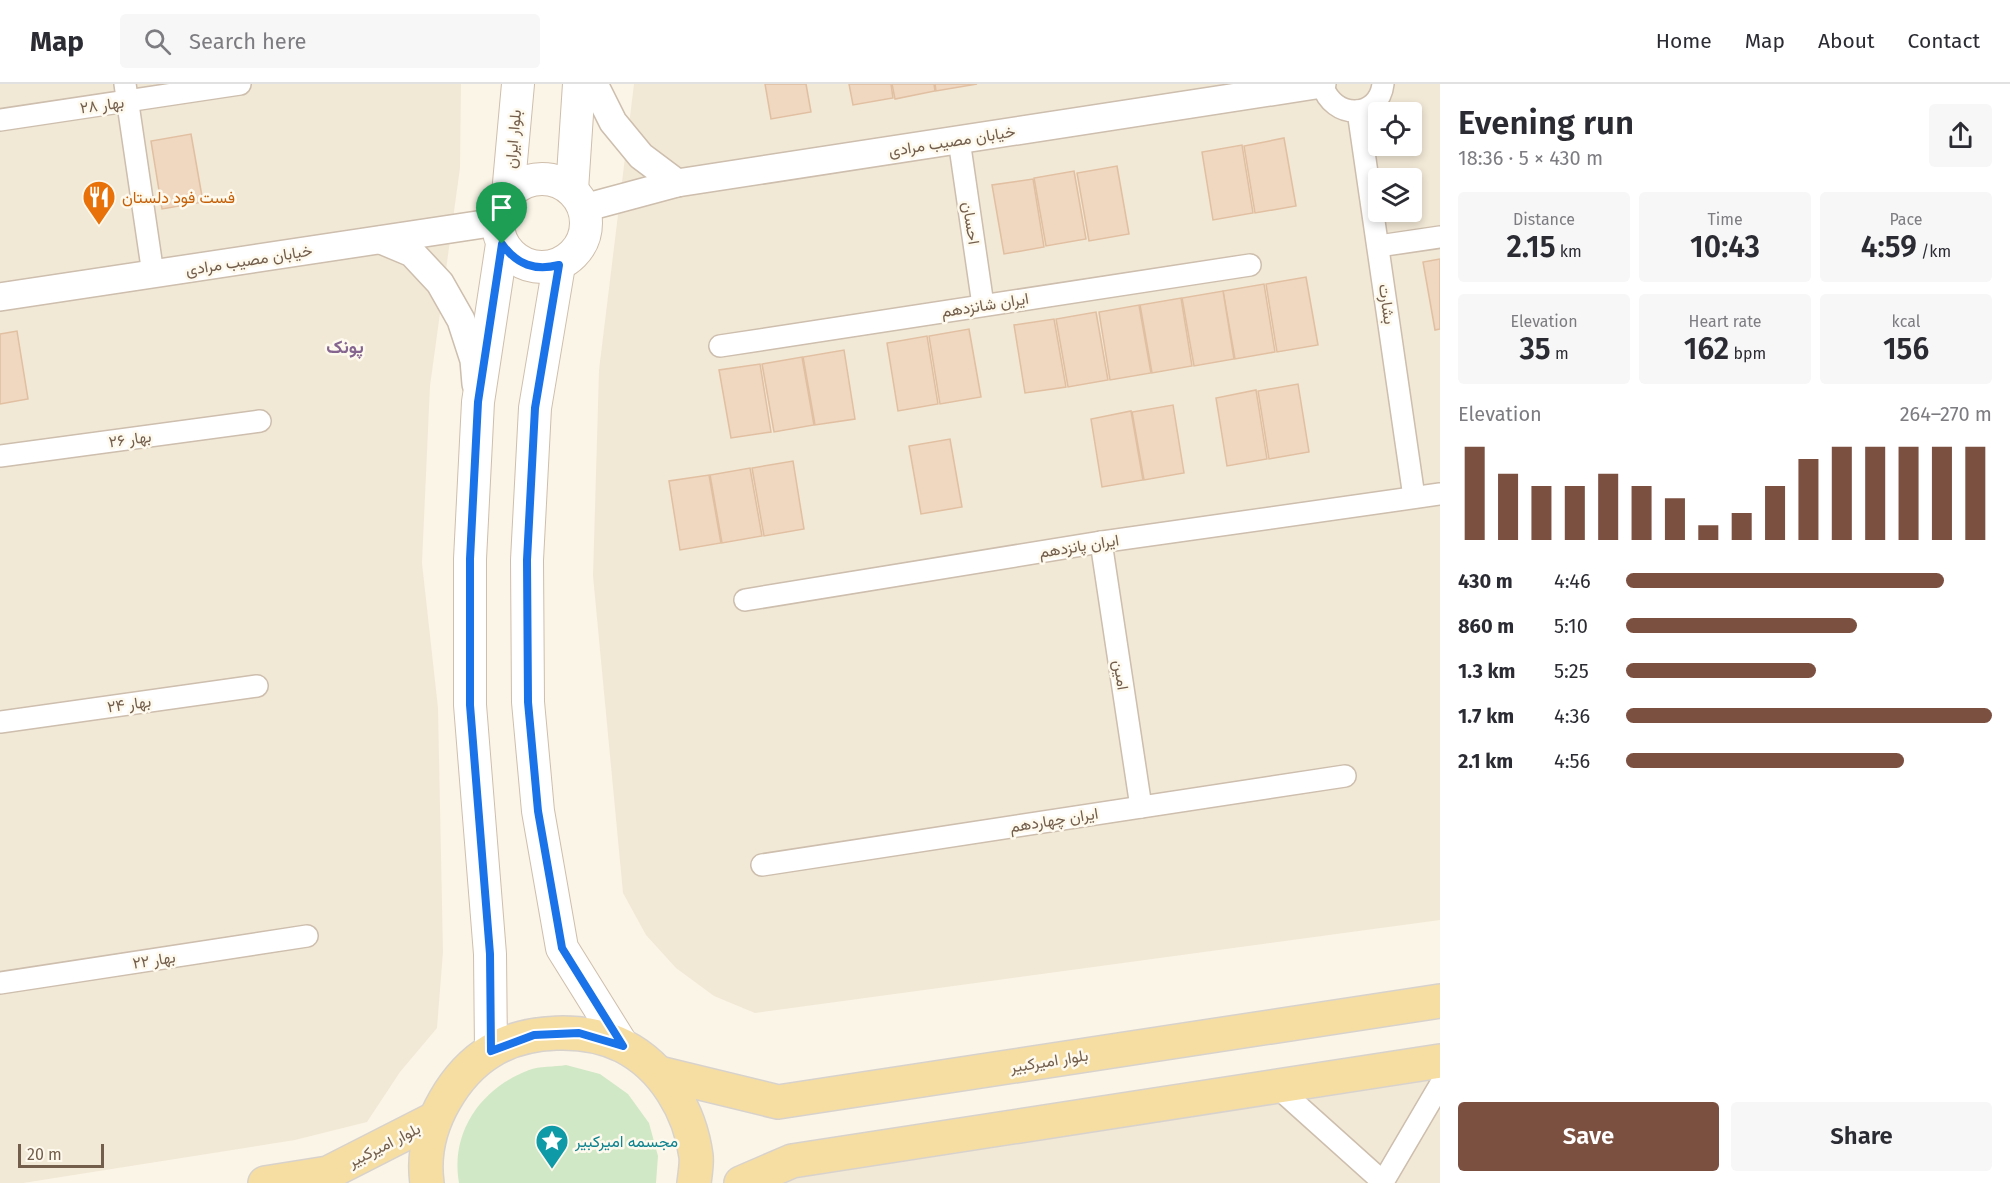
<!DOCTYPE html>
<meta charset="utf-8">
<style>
body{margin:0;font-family:"Fira Sans",Vazirmatn,sans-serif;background:#f7f7f7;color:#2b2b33;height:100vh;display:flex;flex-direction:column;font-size:22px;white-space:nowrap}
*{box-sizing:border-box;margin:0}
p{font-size:20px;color:#7c7c81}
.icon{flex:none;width:33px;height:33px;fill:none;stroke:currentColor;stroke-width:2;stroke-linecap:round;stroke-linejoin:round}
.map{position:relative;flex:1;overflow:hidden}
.panel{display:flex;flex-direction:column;background:#fff;width:570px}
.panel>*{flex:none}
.tools{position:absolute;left:1368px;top:18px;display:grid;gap:12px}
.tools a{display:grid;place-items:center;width:54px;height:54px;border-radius:6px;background:#fff;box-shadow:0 3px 9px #0003;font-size:30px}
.scale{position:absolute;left:18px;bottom:15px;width:86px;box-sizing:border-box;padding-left:6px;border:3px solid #735e4c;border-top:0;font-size:16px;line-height:21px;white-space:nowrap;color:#735e4c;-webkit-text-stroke:4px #fef9ed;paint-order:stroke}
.pin{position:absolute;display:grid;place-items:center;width:51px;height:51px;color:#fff;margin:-62px -26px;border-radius:50% 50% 50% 0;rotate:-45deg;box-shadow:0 0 6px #0007}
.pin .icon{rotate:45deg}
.round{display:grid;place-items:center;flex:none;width:63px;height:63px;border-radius:6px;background:#f7f7f7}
.overview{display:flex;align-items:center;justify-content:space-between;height:102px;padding:0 18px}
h1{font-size:33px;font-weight:600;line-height:45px}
.stats{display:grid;grid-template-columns:repeat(3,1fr);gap:9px;height:102px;padding:6px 18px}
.stats div{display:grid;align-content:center;border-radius:6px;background:#f7f7f7;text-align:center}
.stats b{font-size:30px;font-weight:600}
.stats small{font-size:16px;font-weight:400}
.stats p{font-size:16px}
.chart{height:168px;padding:12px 18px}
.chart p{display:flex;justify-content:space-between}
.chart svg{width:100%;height:108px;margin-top:6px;stroke:#7c5041;stroke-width:6}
.button{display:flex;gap:12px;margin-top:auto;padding:12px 18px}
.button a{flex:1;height:69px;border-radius:6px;background:#7c5041;color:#fff;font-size:24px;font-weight:600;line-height:69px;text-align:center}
.button a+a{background:#f7f7f7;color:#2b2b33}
ul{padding:0 18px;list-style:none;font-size:20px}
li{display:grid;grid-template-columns:96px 72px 1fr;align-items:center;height:45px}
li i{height:15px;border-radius:8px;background:#7c5041}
header{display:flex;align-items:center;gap:36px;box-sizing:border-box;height:84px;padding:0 30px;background:#fff;border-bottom:2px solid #e1e1e2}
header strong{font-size:28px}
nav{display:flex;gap:33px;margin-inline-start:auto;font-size:21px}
.search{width:420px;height:54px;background:#f7f7f7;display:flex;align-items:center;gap:15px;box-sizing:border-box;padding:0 21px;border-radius:6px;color:#7c7c81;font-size:22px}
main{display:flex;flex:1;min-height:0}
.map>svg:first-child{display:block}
</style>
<header>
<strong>Map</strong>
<div class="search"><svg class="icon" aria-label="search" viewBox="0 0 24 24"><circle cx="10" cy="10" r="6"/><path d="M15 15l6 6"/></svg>Search here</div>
<nav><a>Home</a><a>Map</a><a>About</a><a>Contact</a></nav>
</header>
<main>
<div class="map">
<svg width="1440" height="1099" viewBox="0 0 1440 1099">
<rect width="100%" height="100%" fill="#fbf5e7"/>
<!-- residential -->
<g fill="#f2e8d6" fill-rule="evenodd">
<path d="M0 0H461L460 84 430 302 422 479 438 624 443 868 437 944 400 988 367 1038 295 1056 23 1099H0Z"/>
<path d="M634 0H1440V836L755 929 714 912 676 884 646 851 623 809 593 492 599 286ZM1378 28H1412V62H1378ZM1378 94H1412V128H1378Z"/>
<path d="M1440 974V1099H741Z"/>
</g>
<!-- green -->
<path fill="#d1e8c6" d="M566 981 600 990 628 1010 649 1039 658 1072 656 1099H459C450 1048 481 1004 529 986 539 982 554 983 566 981Z"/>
<!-- building -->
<g fill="#efd7c0" stroke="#e1bfa1" stroke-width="1.5">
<path d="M765 0H806L811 28 771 35Z"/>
<path d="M849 0H891L893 14 853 21Z"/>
<path d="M892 0H934L935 7 895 15Z"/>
<path d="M935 0H977L936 7Z"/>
<path d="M191 50 203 118 162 125 151 57Z"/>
<path d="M1284 54 1296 122 1255 129 1244 62Z"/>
<path d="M1242 61 1253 129 1213 136 1202 68Z"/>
<path d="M1117 82 1129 150 1089 157 1077 89Z"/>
<path d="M1074 87 1086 155 1046 162 1034 94Z"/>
<path d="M1033 95 1044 163 1004 170 992 101Z"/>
<path d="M1440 175V245L1435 246 1423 178Z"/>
<path d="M1306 193 1318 261 1277 268 1266 200Z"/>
<path d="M1264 200 1275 268 1235 275 1223 207Z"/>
<path d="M1223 207 1234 275 1194 282 1182 214Z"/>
<path d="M1181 214 1192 282 1152 289 1140 221Z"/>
<path d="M1139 221 1151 289 1110 296 1099 228Z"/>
<path d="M1096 228 1108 296 1068 303 1056 235Z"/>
<path d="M1054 235 1066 303 1025 309 1014 241Z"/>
<path d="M969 245 981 313 940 320 929 252Z"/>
<path d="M17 247 28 315 0 320V250Z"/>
<path d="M927 252 938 320 898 327 887 259Z"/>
<path d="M844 266 855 335 815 341 803 273Z"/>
<path d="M802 273 814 341 774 348 762 280Z"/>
<path d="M760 280 771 348 731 354 719 286Z"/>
<path d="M1298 300 1309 368 1269 375 1258 307Z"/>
<path d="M1256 306 1267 375 1227 382 1216 314Z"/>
<path d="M1173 321 1184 389 1144 396 1132 328Z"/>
<path d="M1131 327 1143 396 1102 403 1091 335Z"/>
<path d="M950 355 962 423 921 430 909 362Z"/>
<path d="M793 377 804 445 764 452 752 384Z"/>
<path d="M750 384 762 452 722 459 710 391Z"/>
<path d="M709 391 721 459 680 466 669 397Z"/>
</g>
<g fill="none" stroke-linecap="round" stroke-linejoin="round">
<!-- minor casing -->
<g stroke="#cdbead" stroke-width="24">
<g id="minor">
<path d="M125 0 153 190"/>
<path d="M1322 0C1333 37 1379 35 1383 0"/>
<path d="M1358 27 1414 413"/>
<path d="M0 36 240 0"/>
<path d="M959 56 983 221"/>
<path d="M1379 162 1440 153"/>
<path d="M720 262 1250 181"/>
<path d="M0 372 260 337"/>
<path d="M1101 458 1141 723"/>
<path d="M745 516 1101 458 1440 410"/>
<path d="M0 638 257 602"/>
<path d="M762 781 1345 692"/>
<path d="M0 899 307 852"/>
<path d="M1275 1001 1383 1098"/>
<path d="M1383 1098 1440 1001"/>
</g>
</g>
<!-- tertiary casing -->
<g stroke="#cdbead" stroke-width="30">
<g id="tertiary">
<path d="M594 0 613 38 641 72 677 99"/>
<path d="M584 124 677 99 1322 0"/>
<path d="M381 156 412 169 440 199 461 236 474 276 476 300"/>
<path d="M0 213 497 138"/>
</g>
</g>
<!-- secondary casing -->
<g stroke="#cfbeab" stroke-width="34">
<g id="secondary">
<circle cx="542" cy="139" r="44"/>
<path d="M572 106 579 0"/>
<path d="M508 110 518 0"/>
<path d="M559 181 535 324 527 476 528 618 538 727 562 864 623 962"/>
<path d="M491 967 490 870 470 621V475L478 318 502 160"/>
</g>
</g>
<!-- primary casing -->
<g stroke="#d8d2cd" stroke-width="36">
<g id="primary">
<path d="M659 989 778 1018 1440 917"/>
<path d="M265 1099 328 1089 434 1035"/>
<path d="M427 1099C423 1070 430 1042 445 1016 456 997 471 979 491 967 527 945 585 943 623 962 664 983 690 1027 696 1072 697 1080 695 1090 694 1099"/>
<path d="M741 1099 792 1077 1440 977"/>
</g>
</g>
<!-- minor -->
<use href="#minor" stroke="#fff" stroke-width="21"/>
<!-- tertiary -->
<use href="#tertiary" stroke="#fff" stroke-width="27"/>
<!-- secondary -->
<use href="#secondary" stroke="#fff" stroke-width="32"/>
<!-- primary -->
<use href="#primary" stroke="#f6dea3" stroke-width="33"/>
</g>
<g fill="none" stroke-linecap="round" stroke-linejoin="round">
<!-- route casing -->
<g stroke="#fff" stroke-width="12">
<path id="route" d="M502 160C517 181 535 187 559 181L535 324 527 476 528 618 538 727 562 864 623 962 579 949 534 951 491 967 490 870 470 621V475L478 318Z"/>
</g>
<!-- route -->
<use href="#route" stroke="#1a73e8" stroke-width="8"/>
</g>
<!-- icons -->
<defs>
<g id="restaurant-pin" transform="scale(1.725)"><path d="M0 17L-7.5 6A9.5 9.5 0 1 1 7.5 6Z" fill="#e8710a" stroke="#fef9ed"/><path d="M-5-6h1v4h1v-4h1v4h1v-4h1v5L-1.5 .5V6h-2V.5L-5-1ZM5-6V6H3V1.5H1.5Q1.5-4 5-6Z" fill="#fff"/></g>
<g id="sight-pin" transform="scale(1.725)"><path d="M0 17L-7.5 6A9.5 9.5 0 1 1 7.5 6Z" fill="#0f9aa8" stroke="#fef9ed"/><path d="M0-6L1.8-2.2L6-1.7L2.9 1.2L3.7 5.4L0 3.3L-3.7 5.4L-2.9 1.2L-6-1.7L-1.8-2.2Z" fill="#fff"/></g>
</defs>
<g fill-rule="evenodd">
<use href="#restaurant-pin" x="99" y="113"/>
<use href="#sight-pin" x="552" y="1057"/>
</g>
<g text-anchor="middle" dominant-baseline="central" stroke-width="5" stroke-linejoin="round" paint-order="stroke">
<!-- street labels -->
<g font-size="16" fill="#735e4c" stroke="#fef9ed">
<text transform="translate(102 21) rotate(-8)">بهار ۲۸</text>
<text transform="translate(513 55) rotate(-85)">بلوار ایران</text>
<text transform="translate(952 57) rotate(-9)">خیابان مصیب مرادی</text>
<text transform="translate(971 139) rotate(81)">احسان</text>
<text transform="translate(249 176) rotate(-9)">خیابان مصیب مرادی</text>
<text transform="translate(1387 220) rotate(82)">بشارت</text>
<text transform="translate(985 221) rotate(-9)">ایران شانزدهم</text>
<text transform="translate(130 355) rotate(-8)">بهار ۲۶</text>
<text transform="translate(1079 462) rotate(-9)">ایران پانزدهم</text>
<text transform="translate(1121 591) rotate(81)">امین</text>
<text transform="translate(129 620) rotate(-8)">بهار ۲۴</text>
<text transform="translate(1054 736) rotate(-9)">ایران چهاردهم</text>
<text transform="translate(154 876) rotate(-9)">بهار ۲۲</text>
<text transform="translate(1049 977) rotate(-9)">بلوار امیرکبیر</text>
<text transform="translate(384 1061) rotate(-27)">بلوار امیرکبیر</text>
</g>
<!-- food labels -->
<g font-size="16" fill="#c56008" stroke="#fef9ed" text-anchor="start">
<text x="122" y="113">فست فود دلستان</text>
</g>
<!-- culture labels -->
<g font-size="16" fill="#0d838f" stroke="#fef9ed" text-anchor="start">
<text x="575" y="1057">مجسمه امیرکبیر</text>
</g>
<!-- neighbourhood labels -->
<g font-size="18" font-weight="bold" fill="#856490" stroke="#fef9ed">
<text x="345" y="263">پونک</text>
</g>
</g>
</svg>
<div class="tools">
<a><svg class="icon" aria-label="locate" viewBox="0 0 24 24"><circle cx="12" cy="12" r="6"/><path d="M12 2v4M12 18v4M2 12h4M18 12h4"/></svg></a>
<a><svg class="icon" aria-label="layers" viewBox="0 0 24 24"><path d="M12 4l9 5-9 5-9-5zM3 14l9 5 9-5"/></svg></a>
</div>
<div class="scale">20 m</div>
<div class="pin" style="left:502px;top:160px;background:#1e9e55"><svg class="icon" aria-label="arrive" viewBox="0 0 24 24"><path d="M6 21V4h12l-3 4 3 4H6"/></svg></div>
</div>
<section class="panel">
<div class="overview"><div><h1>Evening run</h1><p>18:36 · 5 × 430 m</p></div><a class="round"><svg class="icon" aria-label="share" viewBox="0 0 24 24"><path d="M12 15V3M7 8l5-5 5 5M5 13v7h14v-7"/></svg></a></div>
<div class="stats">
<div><p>Distance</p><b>2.15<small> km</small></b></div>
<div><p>Time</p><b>10:43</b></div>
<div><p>Pace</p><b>4:59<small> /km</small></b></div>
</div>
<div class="stats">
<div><p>Elevation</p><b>35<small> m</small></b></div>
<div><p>Heart rate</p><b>162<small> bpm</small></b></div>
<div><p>kcal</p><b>156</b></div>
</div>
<div class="chart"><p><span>Elevation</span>264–270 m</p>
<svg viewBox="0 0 160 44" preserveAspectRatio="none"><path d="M5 44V6M15 44V17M25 44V22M35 44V22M45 44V17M55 44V22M65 44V27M75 44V38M85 44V33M95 44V22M105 44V11M115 44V6M125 44V6M135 44V6M145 44V6M155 44V6"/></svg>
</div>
<ul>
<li><b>430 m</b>4:46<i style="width:87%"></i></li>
<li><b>860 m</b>5:10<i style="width:63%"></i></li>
<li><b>1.3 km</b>5:25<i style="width:52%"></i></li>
<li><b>1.7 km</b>4:36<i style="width:100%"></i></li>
<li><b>2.1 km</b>4:56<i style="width:76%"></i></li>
</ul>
<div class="button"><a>Save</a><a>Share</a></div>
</section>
</main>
